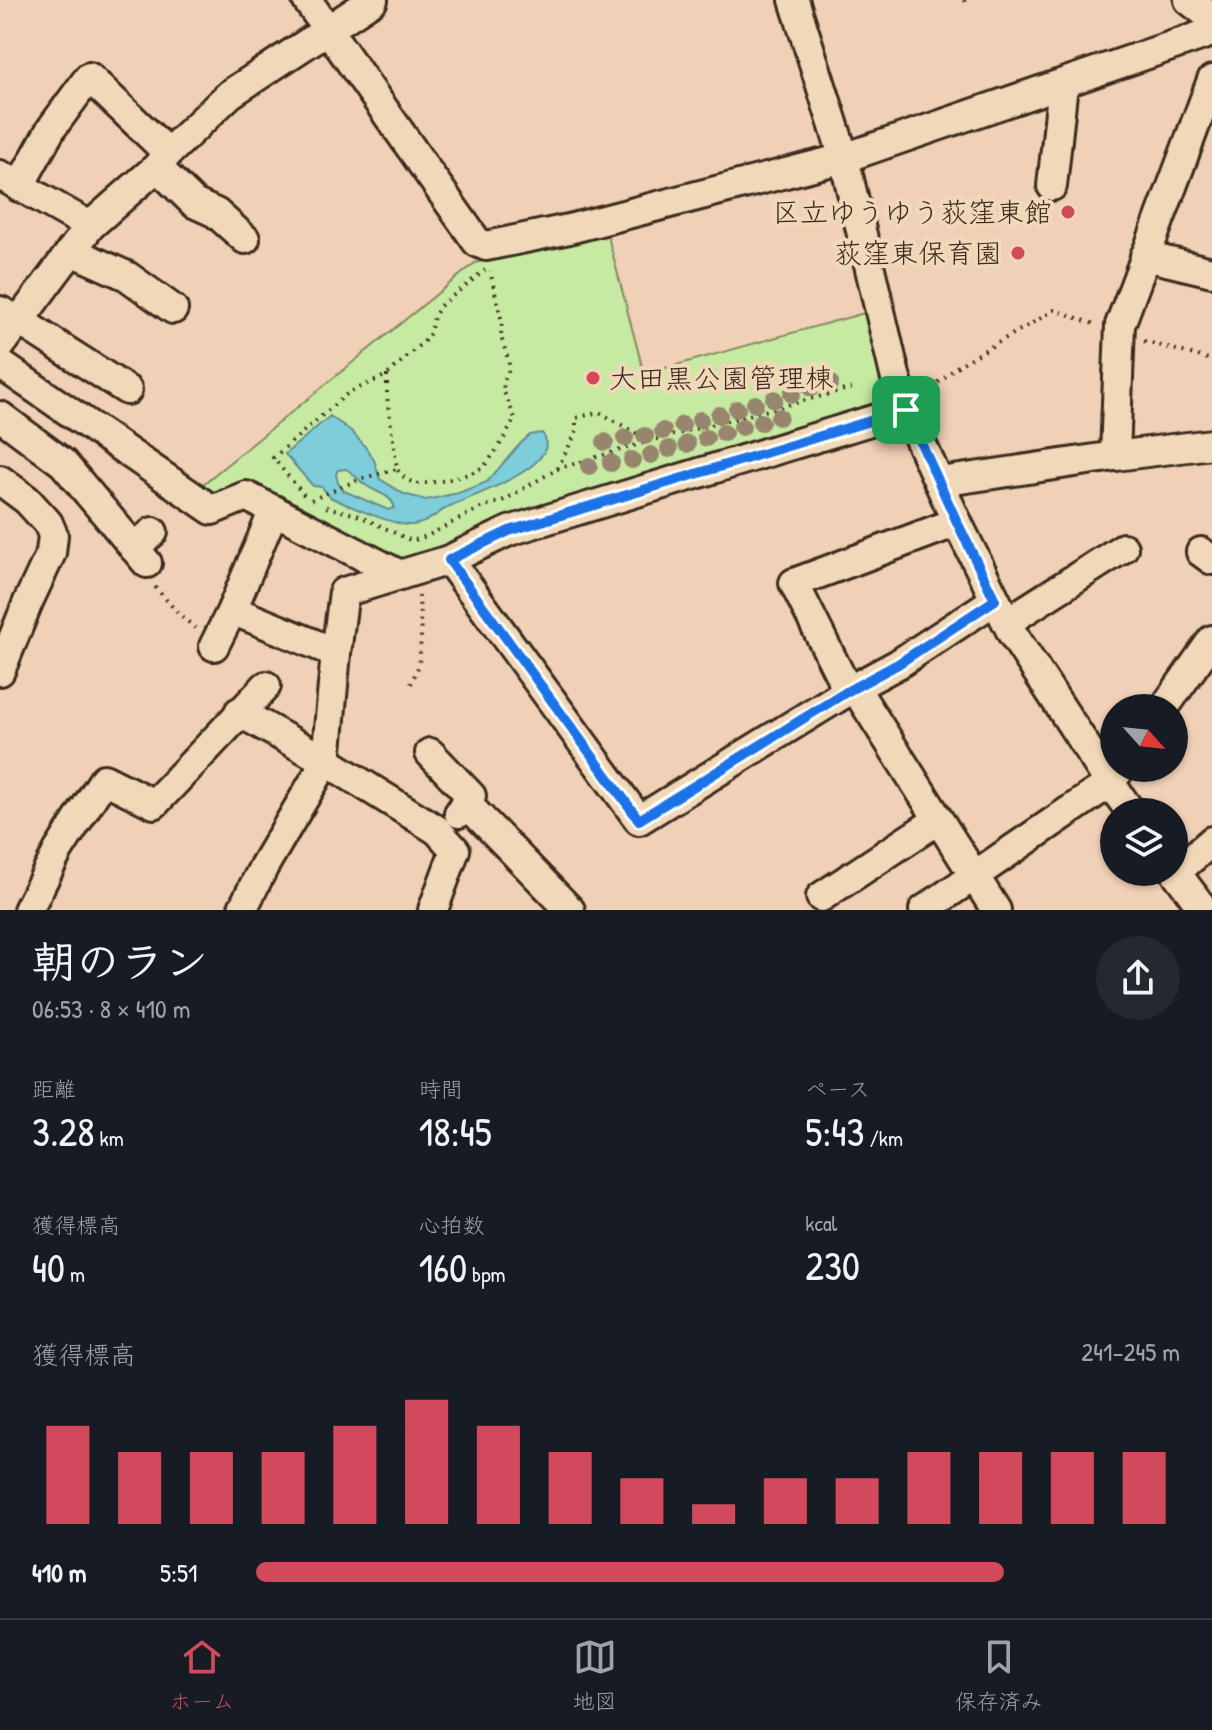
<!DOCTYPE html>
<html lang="ja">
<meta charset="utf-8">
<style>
body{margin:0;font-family:"Patrick Hand","Klee One",sans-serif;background:#242831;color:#f1f3f6;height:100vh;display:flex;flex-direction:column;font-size:30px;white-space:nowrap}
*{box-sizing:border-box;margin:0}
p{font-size:26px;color:#9ea1a6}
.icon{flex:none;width:44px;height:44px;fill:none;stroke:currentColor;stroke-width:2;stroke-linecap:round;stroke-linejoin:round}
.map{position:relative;height:910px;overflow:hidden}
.side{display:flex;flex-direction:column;background:#171b24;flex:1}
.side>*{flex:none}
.needle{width:52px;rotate:117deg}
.fabs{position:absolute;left:1100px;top:694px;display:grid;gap:16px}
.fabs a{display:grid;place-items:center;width:88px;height:88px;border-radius:50%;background:#171b24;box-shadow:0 2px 6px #0004;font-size:40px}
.pin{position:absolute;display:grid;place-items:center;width:68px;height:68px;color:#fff;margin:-34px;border-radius:16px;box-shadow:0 4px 12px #0006}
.round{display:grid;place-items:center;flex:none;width:84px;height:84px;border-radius:42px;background:#242831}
.overview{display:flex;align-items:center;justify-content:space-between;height:136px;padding:0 32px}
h1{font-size:44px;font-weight:600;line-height:60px}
.metrics{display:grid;grid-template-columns:repeat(3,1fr);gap:12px;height:136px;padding:8px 32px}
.metrics div{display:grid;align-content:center}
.metrics b{font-size:40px;font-weight:600}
.metrics small{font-size:22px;font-weight:400}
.metrics p{font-size:22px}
.chart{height:224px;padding:16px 32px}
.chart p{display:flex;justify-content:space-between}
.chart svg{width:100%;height:144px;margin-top:8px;stroke:#d1495b;stroke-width:6}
ul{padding:0 32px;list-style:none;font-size:26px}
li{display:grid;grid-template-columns:128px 96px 1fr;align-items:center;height:60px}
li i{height:20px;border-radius:10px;background:#d1495b}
.menu{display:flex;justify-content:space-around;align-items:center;height:112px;border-top:2px solid #363941;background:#171b24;font-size:22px;color:#9ea1a6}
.menu a{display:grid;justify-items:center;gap:4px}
.menu .on{color:#d1495b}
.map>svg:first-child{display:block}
</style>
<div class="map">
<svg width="1212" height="910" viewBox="0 0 1212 910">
<rect width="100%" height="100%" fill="#f0d0b6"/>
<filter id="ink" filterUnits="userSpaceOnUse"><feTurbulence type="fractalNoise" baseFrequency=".0125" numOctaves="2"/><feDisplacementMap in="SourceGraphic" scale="16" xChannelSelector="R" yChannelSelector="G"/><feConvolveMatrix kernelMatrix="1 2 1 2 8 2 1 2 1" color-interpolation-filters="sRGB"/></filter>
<g filter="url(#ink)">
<!-- green -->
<path fill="#c7eaa3" stroke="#818a60" stroke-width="2" d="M606 229 644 374 868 312 887 396 882 406 412 563 248 489 217 502 197 489 475 263Z"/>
<!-- water -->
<path fill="#7ecdda" stroke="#638c8f" stroke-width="2" fill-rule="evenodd" d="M330 416 351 431 364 445 374 460 380 479 404 494 426 500 458 493 487 482 520 444 530 435 542 433C567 465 469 497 450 506 436 513 428 524 412 525 398 527 344 504 330 497L322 487 313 486 285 454ZM346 469C355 474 359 481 367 486 377 493 389 494 394 505V508L388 510 344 491 338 483 336 474 338 470Z"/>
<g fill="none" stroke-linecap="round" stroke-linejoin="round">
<!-- minor casing -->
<g stroke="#3b2a1e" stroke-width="34">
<g id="minor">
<path d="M307 0 477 242 486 246 569 229 844 158 1212 32"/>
<path d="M794 0 844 158 895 375 906 410 957 522 1012 633 1110 783 1131 812"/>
<path d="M1189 0 1203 11 1212 15"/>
<path d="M157 167 194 203 216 213 245 239"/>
<path d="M0 175 90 226"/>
<path d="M1052 186 1063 84"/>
<path d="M19 187 51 129 89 77 168 153"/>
<path d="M71 251 127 276 173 309"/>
<path d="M1145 256 1212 272"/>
<path d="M0 311 18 320 127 390"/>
<path d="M0 346 90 226 157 167 168 153 230 94 373 0"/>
<path d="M0 364 212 510 246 496 400 575"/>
<path d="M0 416 63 463 147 563"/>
<path d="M1115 456 1120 325 1212 80"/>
<path d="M0 480 27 500 48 523 53 535 51 553 28 602 0 671"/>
<path d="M940 482 1115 456 1212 444"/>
<path d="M134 548 153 532"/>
<path d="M1201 552 1212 560"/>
<path d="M449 560 639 820 848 691 898 664 995 600"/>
<path d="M232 610 336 653"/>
<path d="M1007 622 1123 548"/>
<path d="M214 646 232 610 274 510"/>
<path d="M855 688 996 910"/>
<path d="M848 691 794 583 957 522"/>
<path d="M1164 708 1212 640"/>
<path d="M239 712 326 761 437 830 455 850 433 910"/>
<path d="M430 753 471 796 459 813"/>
<path d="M466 803 570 910"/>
<path d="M1174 870 1204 910"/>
<path d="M1176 872 1212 841"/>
<path d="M821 897 938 820"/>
<path d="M243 908 264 866 326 761 336 653 344 592 449 560 509 531 906 410"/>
<path d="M28 910 58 851 104 779 154 804 266 686"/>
<path d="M924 910 1110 783 1120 769"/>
</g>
</g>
<!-- path -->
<g stroke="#3b2a1e" stroke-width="4" stroke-dasharray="2 6" stroke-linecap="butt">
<path d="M964 0 965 3"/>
<path d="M1144 341 1212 360"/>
<path d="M387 375V396L397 469C402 476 408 482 417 483 430 485 475 475 484 466 493 457 510 429 515 418L504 392 503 383 508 372 509 362 501 337 502 322 490 271"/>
<path d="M926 393 959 365 1055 310 1094 324"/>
<path d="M557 469 650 441"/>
<path d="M304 495 273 458 348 393 387 375 424 341 430 333 434 317 440 306 485 270"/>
<path d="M311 500 360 479 397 469"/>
<path d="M326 507 357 515 412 541 427 536 478 509 504 500 557 469 576 433V418L599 412 650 441 856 387"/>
<path d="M155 587 178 613 196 629"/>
<path d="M411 684 419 665 421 638 419 596"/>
</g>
<!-- minor -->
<use href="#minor" stroke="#f1d8b9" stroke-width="28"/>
</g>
<!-- trees -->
<g fill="#98856d">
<circle cx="830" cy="383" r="9"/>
<circle cx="811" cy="388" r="9"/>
<circle cx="792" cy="394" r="9"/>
<circle cx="774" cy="399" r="9"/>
<circle cx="755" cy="404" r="9"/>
<circle cx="737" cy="409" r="9"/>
<circle cx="719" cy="415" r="9"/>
<circle cx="779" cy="417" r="9"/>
<circle cx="700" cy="420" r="9"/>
<circle cx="761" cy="422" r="9"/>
<circle cx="682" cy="425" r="9"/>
<circle cx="742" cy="427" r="9"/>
<circle cx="663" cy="431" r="9"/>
<circle cx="724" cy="433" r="9"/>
<circle cx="645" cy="436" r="9"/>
<circle cx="625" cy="438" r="9"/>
<circle cx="706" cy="438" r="9"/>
<circle cx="605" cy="442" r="9"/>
<circle cx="687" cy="444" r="9"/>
<circle cx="669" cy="449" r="9"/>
<circle cx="651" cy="455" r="9"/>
<circle cx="632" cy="460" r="9"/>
<circle cx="611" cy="463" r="9"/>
<circle cx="589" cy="466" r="9"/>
</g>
</g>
<g fill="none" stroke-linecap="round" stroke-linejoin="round" filter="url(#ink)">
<!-- route casing -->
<g stroke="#fff" stroke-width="16">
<path id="route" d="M906 410 957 522 995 600 898 664 848 691 639 820 449 560 509 531Z"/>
</g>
<!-- route -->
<use href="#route" stroke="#1a73e8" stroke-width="10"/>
</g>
<!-- markers -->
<g fill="#d1495b" stroke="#f1d8b9" stroke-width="3">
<circle cx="1068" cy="212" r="8"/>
<circle cx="1018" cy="253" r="8"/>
<circle cx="593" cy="378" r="8"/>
</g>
<g text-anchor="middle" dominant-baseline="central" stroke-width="8" stroke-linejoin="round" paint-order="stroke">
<!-- poi labels -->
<g font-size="28" fill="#3b2a1e" stroke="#f1d8b9" text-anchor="end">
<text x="1052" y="212">区立ゆうゆう荻窪東館</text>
<text x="1002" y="253">荻窪東保育園</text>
<text x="609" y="378" text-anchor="start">大田黒公園管理棟</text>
</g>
</g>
</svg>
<div class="fabs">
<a><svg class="needle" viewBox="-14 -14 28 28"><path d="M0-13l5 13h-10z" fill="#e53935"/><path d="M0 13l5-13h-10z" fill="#9ea1a6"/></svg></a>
<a><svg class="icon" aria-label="layers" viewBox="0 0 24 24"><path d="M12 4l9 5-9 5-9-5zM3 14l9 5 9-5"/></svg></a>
</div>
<div class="pin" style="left:906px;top:410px;background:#1e9e55"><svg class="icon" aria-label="arrive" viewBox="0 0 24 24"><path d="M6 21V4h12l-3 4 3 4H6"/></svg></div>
</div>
<section class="side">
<div class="overview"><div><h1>朝のラン</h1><p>06:53 · 8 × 410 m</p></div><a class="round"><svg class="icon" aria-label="share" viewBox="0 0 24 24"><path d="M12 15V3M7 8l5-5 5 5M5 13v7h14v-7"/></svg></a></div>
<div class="metrics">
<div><p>距離</p><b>3.28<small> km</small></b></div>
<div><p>時間</p><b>18:45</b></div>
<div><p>ペース</p><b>5:43<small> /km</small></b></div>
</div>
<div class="metrics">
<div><p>獲得標高</p><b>40<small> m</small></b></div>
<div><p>心拍数</p><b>160<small> bpm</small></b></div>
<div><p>kcal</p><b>230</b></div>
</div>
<div class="chart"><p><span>獲得標高</span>241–245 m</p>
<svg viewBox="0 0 160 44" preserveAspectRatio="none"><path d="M5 44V14M15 44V22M25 44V22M35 44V22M45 44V14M55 44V6M65 44V14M75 44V22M85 44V30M95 44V38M105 44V30M115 44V30M125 44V22M135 44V22M145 44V22M155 44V22"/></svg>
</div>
<ul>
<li><b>410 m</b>5:51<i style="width:81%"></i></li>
</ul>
</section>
<nav class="menu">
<a class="on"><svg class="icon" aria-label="home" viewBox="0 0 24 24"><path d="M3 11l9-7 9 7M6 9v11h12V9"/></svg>ホーム</a>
<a><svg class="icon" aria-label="map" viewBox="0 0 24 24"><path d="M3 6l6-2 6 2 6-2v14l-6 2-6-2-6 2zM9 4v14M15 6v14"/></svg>地図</a>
<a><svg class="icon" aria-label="saved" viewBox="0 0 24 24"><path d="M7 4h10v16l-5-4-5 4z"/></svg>保存済み</a>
</nav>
